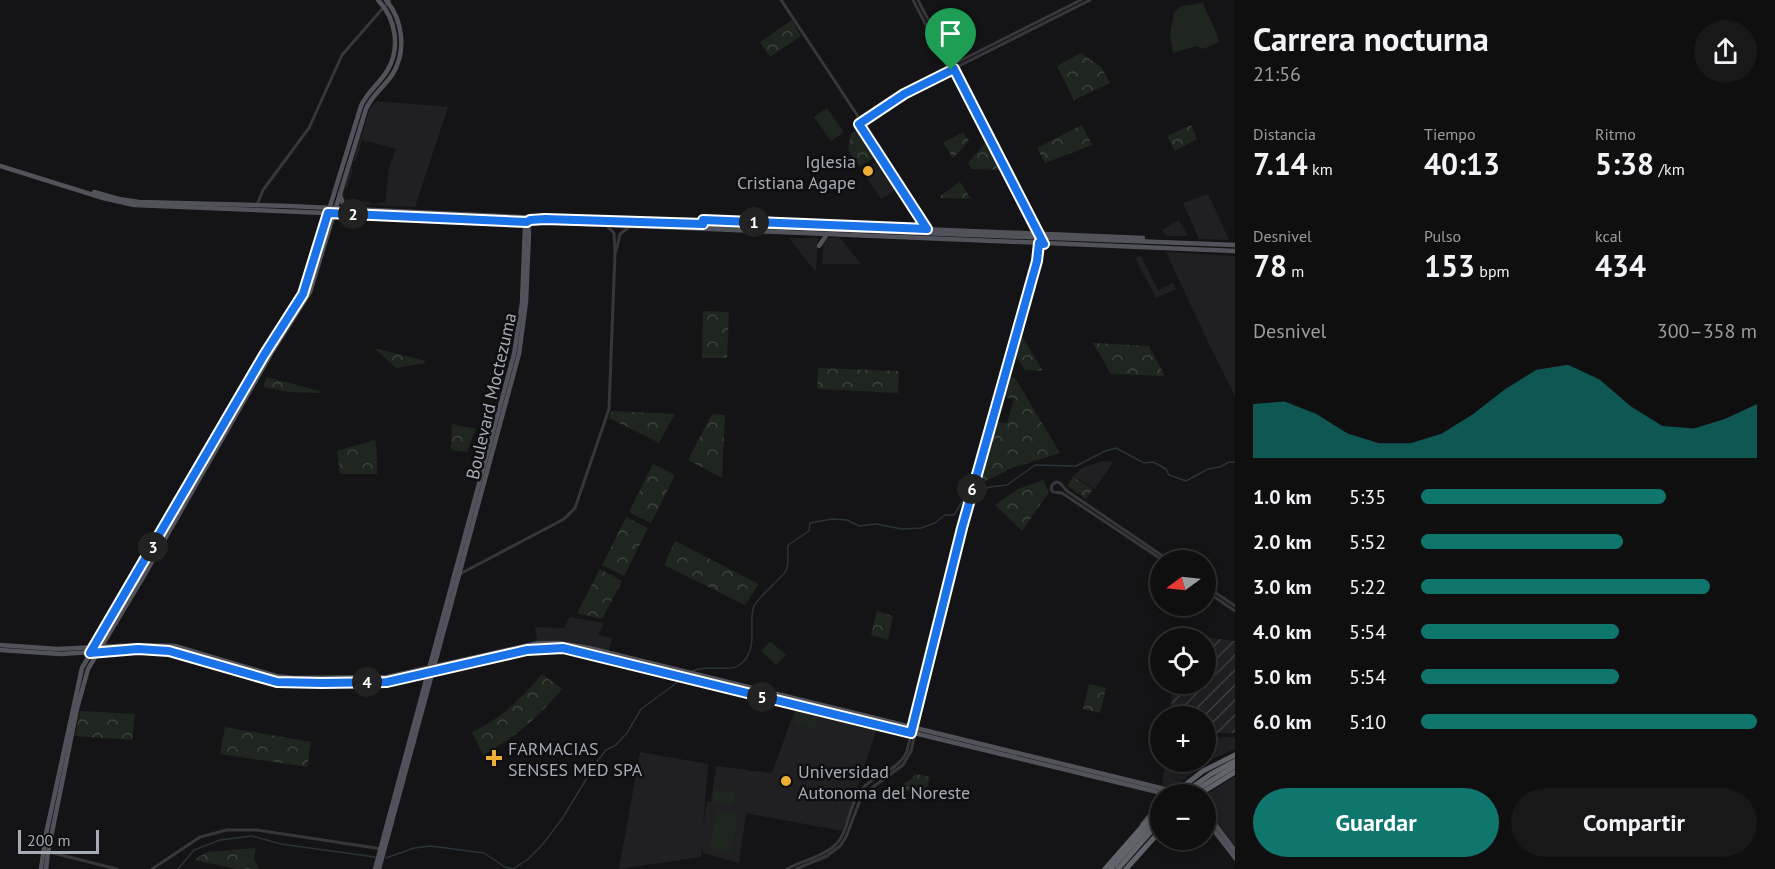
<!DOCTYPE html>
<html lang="es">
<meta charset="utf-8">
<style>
body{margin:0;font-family:"PT Sans",sans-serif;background:#181819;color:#f1f3f6;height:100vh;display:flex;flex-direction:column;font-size:22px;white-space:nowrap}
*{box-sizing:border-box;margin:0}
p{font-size:20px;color:#9b9c9f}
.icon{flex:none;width:33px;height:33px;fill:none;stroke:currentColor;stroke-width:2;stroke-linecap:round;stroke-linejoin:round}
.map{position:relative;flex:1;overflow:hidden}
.side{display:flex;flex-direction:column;background:#0f0f10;width:540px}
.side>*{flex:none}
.needle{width:39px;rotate:255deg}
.controls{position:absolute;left:1150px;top:550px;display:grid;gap:12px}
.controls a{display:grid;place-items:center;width:66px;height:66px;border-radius:50%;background:#0f0f10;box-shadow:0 3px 15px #0003,0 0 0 2px #2f2f30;font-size:30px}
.scale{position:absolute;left:18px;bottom:15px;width:81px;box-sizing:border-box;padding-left:6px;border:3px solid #a6abb6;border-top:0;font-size:16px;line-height:21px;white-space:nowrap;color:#a6abb6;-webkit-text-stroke:4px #0f0f11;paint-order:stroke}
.pin{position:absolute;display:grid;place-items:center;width:51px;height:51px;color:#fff;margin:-62px -26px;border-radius:50% 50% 50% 0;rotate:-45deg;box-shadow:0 0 6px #0007}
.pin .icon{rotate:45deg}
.km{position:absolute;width:30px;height:30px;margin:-15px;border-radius:50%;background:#222;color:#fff;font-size:16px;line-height:30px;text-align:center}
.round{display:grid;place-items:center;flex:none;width:63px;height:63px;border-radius:32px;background:#181819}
.summary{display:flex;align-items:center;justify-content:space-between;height:102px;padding:0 18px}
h1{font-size:33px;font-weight:700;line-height:45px}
.stats{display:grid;grid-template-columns:repeat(3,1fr);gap:9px;height:102px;padding:6px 18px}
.stats div{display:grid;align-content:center}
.stats b{font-size:30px;font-weight:700}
.stats small{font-size:16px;font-weight:400}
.stats p{font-size:16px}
.chart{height:168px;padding:12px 18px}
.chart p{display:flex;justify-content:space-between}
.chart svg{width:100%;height:108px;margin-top:6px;fill:#0f766e;opacity:.7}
.action{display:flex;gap:12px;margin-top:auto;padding:12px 18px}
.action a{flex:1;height:69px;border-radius:36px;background:#0f766e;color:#fff;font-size:24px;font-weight:700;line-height:69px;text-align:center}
.action a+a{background:#181819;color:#f1f3f6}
ul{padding:0 18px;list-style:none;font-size:20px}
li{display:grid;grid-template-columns:96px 72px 1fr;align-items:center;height:45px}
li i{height:15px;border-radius:8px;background:#0f766e}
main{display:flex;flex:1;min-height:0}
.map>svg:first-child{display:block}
</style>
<main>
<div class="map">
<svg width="1235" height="869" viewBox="0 0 1235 869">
<defs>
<pattern id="industrial-furrows" width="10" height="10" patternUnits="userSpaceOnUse" patternTransform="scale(1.5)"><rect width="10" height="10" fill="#202023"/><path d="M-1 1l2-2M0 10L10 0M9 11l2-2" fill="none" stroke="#3d3e41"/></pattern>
<pattern id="park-crowns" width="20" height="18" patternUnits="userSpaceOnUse" patternTransform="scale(1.5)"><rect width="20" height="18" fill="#1f2620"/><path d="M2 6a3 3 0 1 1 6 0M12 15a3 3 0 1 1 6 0" fill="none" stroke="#3d433e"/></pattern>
</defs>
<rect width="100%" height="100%" fill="#141416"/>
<!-- built -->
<g fill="#202023" fill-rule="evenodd">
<path d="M377 101 448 107 415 207 348 204 343 201 342 195 370 108ZM362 139 367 143 368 141 396 149 389 168 385 203 380 202 379 204H371L370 202 359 201V203H351L349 201 348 203 343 197 345 196 343 193 345 188H347L353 169 351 168 354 160 356 161Z"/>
<path d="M879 159 898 188 881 199 862 171Z"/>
<path d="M1208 194 1216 211 1229 240 1199 239 1183 203Z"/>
<path d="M1179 220 1188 236H1166L1162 230Z"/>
<path d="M789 238H818L816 271 814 270Z"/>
<path d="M824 238H840L861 264H822Z"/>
<path d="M1166 252 1235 256V396L1210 346Z"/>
<path d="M1141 256 1158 290 1173 283 1176 289 1156 298 1135 258Z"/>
<path d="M1102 461 1113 462 1095 489 1073 476 1082 468Z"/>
<path d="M570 617 604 623 598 635 612 638 609 651 563 641 537 640 535 627 564 628Z"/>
<path d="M796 707 846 720 845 722 852 724 853 722 877 728 857 788 859 789 842 831 746 813 739 863 703 853 702 848 701 857 619 869 640 752 708 764 703 828 707 801 711 802 716 766 748 770 753 772 754 771 772 773Z"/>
<path d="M1235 737V749L1207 762 1173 788 1162 785 1165 762H1206V738Z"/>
<path d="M1235 777V847L1206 807 1205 795Z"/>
</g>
<!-- industrial -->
<path fill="url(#industrial-furrows)" d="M1178 634 1235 641V733H1206V717H1170L1173 684H1206V639H1178Z"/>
<!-- grass -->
<g fill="#1f2620">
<path d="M1203 3C1208 17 1216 28 1219 42L1203 49 1197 46 1173 53 1170 35 1174 12 1182 6Z"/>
<path d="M827 108 844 132 831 141 814 117Z"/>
<path d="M770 641 786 655 776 665 761 651Z"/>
<path d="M797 710 818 715 815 729 794 723Z"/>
<path d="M714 789 735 793 733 806 712 802Z"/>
<path d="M717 810 738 814 730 853 709 849Z"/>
</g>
<!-- park -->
<g fill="url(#park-crowns)">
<path d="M792 20 801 36 770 57 760 42Z"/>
<path d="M1081 53 1101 67 1110 83 1074 100 1057 66Z"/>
<path d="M1082 125 1092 145 1045 163 1037 148Z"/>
<path d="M1191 125 1197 139 1175 151 1167 136Z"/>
<path d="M858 128 876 156 860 167 848 150 851 134Z"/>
<path d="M963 132 969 141 953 158 943 143Z"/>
<path d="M985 143 1000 170 972 169 968 163Z"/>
<path d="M960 182 971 199 941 198 940 196Z"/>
<path d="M703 311 729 312 727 358H702Z"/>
<path d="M1022 336 1043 371 1025 370 1016 357Z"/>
<path d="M1093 343 1149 346 1165 376 1111 374Z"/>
<path d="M374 348 425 361V363L396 368Z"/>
<path d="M818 368 899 371 898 393 817 389Z"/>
<path d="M267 377 319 391 320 393 289 392 263 387Z"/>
<path d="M1010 377 1015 378 1060 453 1012 468 981 483 997 422 1007 423 1014 399 1005 397Z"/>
<path d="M612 411 675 414 659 443 609 418Z"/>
<path d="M712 414 725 415 722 478 688 460Z"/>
<path d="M452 424 476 429 467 452 451 450Z"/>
<path d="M375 440 377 450V474H340L337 451Z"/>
<path d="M653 464 675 475 651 523 629 512Z"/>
<path d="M1073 477 1093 489 1086 499 1067 486Z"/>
<path d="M1043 480 1049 492 1022 531 995 505 1018 489Z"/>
<path d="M626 517 648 528 624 576 602 565Z"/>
<path d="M675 541 759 584 745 605 664 565Z"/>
<path d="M600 569 622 581 602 619 577 613Z"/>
<path d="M877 611 893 616 888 640 871 635Z"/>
<path d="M542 674 562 689C539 717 515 737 483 755L472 732C501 719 522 698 542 674Z"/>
<path d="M1089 684 1106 688 1100 713 1083 709Z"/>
<path d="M80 711 135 714 132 740 75 736Z"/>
<path d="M225 727 311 742 307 767 220 754Z"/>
<path d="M915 774 930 777 925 795 896 788 911 779Z"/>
<path d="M256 848 254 859 259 869H236L194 860 207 852Z"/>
</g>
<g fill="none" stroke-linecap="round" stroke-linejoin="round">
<!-- stream -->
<g stroke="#2b333a" stroke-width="1.5">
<path d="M693 671C707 664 729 672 738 666 761 651 747 622 754 606 760 594 786 576 787 568 789 561 787 552 788 545L809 531 810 523 832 519 847 520 859 526 876 524 902 529 921 528 935 523 945 515H954L962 502 973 494 990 487 1007 485 1035 465 1076 466 1105 451 1116 448 1144 463 1153 462 1166 469 1169 475 1186 481 1208 469 1220 467 1229 462H1235"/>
<path d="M386 858 414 848 431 846 484 853 505 867 513 869 528 859 542 845 562 819 596 763 606 750 616 745 627 733 641 709 682 679"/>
<path d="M178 869 194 850 220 840 252 836 281 844 375 857"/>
</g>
<!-- minor -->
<g stroke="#36363b" stroke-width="3">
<path d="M781 0 932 228"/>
<path d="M918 0 1039 233"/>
<path d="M856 120 900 91 1081 0"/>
<path d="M859 124 911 90 1090 0"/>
<path d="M859 124 927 229"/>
<path d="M257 205 263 190 309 128 342 55 390 0"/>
<path d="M616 251 620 234 629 227"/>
<path d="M1164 561 1062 493 1053 492 1051 489 1052 485 1056 482 1060 483 1067 491 1170 561"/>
<path d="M458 575 564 519 575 508 609 409 615 253 614 233 606 225"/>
<path d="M1206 586 1235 606"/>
<path d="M1206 591 1235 611"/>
<path d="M917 728 969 517 1031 297 1043 254 1044 244"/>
<path d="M49 852 117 869"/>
<path d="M152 869 200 837 227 830H257L382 849"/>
<path d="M787 869C801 861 820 858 833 847 849 834 847 810 859 793 871 774 898 773 907 751L962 529 1039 252 1038 241 913 0"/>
<path d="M796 869 827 856 840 846 846 837 862 795 903 765 911 751 915 734"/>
</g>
<!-- major -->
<g stroke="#52535a" stroke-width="4.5">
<path d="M0 166 103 198 134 205 1235 251"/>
<path d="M94 192 119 199 139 202 289 206 583 220 1235 245"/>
<path d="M340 195 343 204 351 208"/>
<path d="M703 224V220L1143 238"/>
<path d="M819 246 827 234"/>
<path d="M0 645 58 649 138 645 175 646 276 676 294 678 387 677 538 643H559L589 648 1177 792"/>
<path d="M0 650 61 654 138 649 164 650 203 659 277 682 294 683 387 682 527 650 563 648 1170 795"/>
<path d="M1206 812 1235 851"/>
<path d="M1206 820 1235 858"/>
<path d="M1142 825 1161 802"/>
<path d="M41 869 46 834 82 668 264 355 303 294 361 106C367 92 379 84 387 71 401 48 396 19 378 0"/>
<path d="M46 869 48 852 77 709 88 669 142 579 272 352 310 292 366 109C372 95 384 87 392 75 407 52 403 20 386 0"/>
<path d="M375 869 514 354 522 303 525 226 527 222"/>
<path d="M379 869 519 354 526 302 529 232 527 222"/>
</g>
<!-- highway -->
<g stroke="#62646c" stroke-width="5">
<path d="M1172 795 1203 771 1235 755"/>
<path d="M1198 795 1235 772"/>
<path d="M1105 869 1141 828 1161 808"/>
<path d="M1111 869 1161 813"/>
<path d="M1118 869 1161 820"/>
<path d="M1126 869 1161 830"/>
</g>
<!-- highway-bridge -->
<g stroke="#62646c" stroke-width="5">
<path d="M1181 795 1211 774 1235 761"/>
<path d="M1188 795 1235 766"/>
</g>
</g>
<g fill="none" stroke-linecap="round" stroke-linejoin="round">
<!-- route casing -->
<g stroke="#fff" stroke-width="12">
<path id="route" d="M954 69 1044 244 1039 243 1037 261 962 528 911 733 563 648 527 650 387 682 322 683 277 682 169 651 138 649 90 653 264 355 303 294 328 213 527 222 530 220 545 219 703 224V220L927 229 859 124 904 94Z"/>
</g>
<!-- route -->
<use href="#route" stroke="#1a73e8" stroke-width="8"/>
</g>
<!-- markers -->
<g fill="#efaf34" stroke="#0f0f11" stroke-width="2">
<circle cx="868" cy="171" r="6"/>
<path d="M491 749h6v6h6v6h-6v6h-6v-6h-6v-6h6z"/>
<circle cx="786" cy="781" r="6"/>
</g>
<g text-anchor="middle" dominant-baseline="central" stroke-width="5" stroke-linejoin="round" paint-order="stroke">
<!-- poi labels -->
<g font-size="18" fill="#a6abb6" stroke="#0f0f11" text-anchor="start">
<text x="856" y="161" text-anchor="end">Iglesia<tspan x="856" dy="21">Cristiana Agape</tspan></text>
<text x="508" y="748">FARMACIAS<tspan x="508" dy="21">SENSES MED SPA</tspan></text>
<text x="798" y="771">Universidad<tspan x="798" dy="21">Autonoma del Noreste</tspan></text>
</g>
<!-- street labels -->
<g font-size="18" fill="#a6abb6" stroke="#0f0f11">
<text transform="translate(491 396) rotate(-77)">Boulevard Moctezuma</text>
</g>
</g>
</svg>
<div class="controls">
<a><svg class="needle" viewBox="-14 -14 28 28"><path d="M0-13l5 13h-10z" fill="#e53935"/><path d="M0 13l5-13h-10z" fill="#9b9c9f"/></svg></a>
<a><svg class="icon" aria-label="locate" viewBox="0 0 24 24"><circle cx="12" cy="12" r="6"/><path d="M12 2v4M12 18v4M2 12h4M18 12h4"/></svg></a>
<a>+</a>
<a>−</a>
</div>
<div class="scale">200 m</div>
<div class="pin" style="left:951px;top:70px;background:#1e9e55"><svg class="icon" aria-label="arrive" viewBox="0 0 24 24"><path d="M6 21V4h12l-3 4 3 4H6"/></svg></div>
<b class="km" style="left:754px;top:222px">1</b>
<b class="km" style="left:353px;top:214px">2</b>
<b class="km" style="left:153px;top:547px">3</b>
<b class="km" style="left:367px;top:682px">4</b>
<b class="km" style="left:762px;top:697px">5</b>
<b class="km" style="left:972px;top:489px">6</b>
</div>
<section class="side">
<div class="summary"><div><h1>Carrera nocturna</h1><p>21:56</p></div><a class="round"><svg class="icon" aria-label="share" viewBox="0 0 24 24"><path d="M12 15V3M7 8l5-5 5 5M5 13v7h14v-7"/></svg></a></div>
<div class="stats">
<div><p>Distancia</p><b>7.14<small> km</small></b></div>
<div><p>Tiempo</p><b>40:13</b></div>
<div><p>Ritmo</p><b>5:38<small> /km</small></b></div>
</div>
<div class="stats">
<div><p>Desnivel</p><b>78<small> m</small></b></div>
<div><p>Pulso</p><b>153<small> bpm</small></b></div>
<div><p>kcal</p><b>434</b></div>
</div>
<div class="chart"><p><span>Desnivel</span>300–358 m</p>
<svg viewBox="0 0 160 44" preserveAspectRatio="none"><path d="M0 44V22L10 21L20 26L30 34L40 38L50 38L60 34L70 26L80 16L90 8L100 6L110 12L120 23L130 31L140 32L150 28L160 22V44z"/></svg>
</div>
<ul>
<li><b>1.0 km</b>5:35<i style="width:73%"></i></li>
<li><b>2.0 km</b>5:52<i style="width:60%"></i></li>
<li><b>3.0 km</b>5:22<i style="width:86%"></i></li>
<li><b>4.0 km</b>5:54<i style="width:59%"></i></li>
<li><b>5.0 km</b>5:54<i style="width:59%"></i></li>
<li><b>6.0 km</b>5:10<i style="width:100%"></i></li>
</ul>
<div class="action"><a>Guardar</a><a>Compartir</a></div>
</section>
</main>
